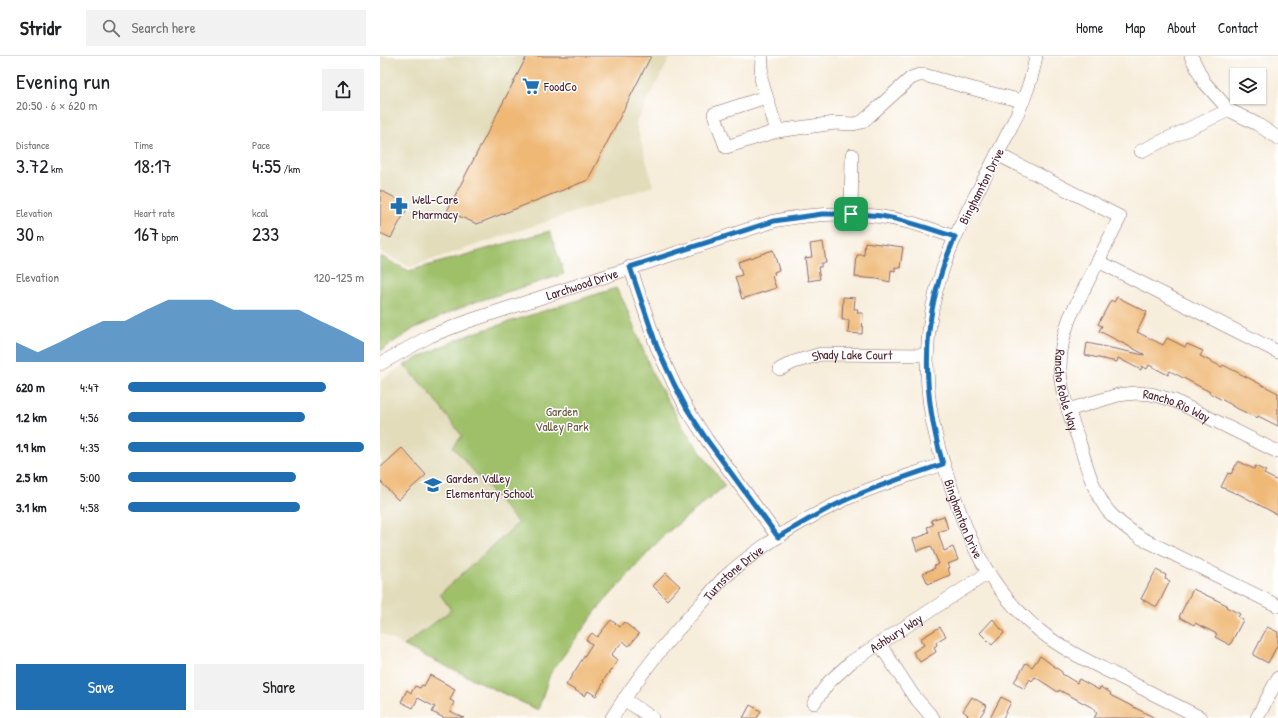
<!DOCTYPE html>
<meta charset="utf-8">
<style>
body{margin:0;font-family:"Patrick Hand",sans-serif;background:#f2f2f2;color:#202124;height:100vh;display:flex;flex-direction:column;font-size:15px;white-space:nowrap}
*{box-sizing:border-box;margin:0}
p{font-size:13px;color:#757577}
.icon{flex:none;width:22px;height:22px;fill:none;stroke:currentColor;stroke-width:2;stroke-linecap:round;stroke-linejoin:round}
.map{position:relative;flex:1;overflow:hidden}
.side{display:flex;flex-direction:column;background:#fff;width:380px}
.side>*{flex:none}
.tools{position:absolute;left:850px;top:12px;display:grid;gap:8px}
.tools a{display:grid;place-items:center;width:36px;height:36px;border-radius:0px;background:#fff;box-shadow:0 1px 3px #0004;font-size:20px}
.pin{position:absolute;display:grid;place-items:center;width:34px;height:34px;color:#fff;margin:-17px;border-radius:8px;box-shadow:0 2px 6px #0006}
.round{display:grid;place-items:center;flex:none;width:42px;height:42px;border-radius:0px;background:#f2f2f2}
.summary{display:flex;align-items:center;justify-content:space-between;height:68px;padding:0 16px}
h1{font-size:22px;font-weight:600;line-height:30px}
.figures{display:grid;grid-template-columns:repeat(3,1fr);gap:6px;height:68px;padding:4px 16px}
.figures div{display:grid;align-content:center}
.figures b{font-size:20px;font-weight:600}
.figures small{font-size:11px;font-weight:400}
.figures p{font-size:11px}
.chart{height:112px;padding:8px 16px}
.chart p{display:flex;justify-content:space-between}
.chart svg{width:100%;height:72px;margin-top:4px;fill:#1f6fb2;opacity:.7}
.primary-button{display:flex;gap:8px;margin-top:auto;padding:8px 16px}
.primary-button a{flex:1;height:46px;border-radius:0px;background:#1f6fb2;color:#fff;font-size:16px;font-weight:600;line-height:46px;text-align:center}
.primary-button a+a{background:#f2f2f2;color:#202124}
ul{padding:0 16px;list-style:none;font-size:13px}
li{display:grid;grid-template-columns:64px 48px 1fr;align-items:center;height:30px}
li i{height:10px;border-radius:5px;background:#1f6fb2}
header{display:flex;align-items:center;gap:24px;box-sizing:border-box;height:56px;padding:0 20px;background:#fff;border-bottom:1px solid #e0e0e0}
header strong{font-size:19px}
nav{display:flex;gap:22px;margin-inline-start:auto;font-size:14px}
.search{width:280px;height:36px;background:#f2f2f2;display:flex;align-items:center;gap:10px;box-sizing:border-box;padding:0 14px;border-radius:0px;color:#757577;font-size:15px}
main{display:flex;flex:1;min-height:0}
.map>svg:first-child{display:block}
</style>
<header>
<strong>Stridr</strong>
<div class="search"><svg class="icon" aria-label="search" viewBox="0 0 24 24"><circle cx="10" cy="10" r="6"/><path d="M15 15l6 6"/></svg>Search here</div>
<nav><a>Home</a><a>Map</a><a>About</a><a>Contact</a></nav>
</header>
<main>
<section class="side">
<div class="summary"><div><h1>Evening run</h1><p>20:50 · 6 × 620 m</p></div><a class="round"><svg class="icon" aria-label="share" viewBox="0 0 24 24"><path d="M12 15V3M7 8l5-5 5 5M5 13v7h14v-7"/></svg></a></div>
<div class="figures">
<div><p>Distance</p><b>3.72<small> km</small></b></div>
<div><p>Time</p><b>18:17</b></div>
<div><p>Pace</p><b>4:55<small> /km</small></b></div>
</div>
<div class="figures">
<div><p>Elevation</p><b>30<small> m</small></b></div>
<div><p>Heart rate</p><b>167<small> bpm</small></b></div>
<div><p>kcal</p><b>233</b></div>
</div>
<div class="chart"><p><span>Elevation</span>120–125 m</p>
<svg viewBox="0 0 160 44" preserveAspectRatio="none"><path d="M0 44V32L10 38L20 32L30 25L40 19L50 19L60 12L70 6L80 6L90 6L100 12L110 12L120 12L130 12L140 19L150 25L160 32V44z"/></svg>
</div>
<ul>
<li><b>620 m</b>4:47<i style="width:84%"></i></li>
<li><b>1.2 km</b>4:56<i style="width:75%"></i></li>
<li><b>1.9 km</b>4:35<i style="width:100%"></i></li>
<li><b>2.5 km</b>5:00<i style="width:71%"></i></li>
<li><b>3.1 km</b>4:58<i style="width:73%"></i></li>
</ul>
<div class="primary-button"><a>Save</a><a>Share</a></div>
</section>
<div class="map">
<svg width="898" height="662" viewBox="0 0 898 662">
<rect width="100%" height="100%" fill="#fff"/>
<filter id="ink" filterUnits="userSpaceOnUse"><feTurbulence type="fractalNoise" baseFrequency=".025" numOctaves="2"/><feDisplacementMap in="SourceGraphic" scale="8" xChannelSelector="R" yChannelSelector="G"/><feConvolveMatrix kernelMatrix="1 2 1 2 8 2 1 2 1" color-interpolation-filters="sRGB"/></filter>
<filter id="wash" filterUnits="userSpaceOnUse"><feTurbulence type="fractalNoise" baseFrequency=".012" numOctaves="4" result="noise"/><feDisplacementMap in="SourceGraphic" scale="16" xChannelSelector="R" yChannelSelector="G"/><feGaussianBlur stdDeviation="0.9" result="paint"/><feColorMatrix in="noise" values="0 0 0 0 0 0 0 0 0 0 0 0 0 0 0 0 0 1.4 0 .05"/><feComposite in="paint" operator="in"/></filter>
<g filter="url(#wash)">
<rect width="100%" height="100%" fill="#f7eddb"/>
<!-- built -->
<g fill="#e2dcba">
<path d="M0 0H291L256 67 273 130 30 211 0 196Z"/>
<path d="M24 309 48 335 82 380 73 391 138 467 60 538 71 553 24 590 0 577V325Z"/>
</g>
<!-- green -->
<g fill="#9fc069" stroke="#74704a">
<path d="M170 175 184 218 89 248 35 272 0 295V200L29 215Z"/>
<path d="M236 232 245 248 273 319 306 376 345 430 283 480 216 555 170 618 158 654 24 590 71 554 60 538 138 467 73 391 82 380 48 335 24 309 60 291 91 278Z"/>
</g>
<g id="blocks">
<!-- building -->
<g fill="#efb874">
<path d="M147 0H271L208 124 97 168 67 155Z"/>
<path d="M0 134 29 149 11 182 0 177Z"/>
<path d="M443 186 446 207H441V211H438L440 223 428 225 425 202 432 201 430 188Z"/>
<path d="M485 186 523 191 520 212 515 211V215L511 214 510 226 498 223 475 221 477 199H484Z"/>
<path d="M393 194 399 214 394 216 395 219 392 220 396 232 362 243 355 221 362 219 358 206Z"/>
<path d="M463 241 475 242 474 253H478L477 257H483L482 278 468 277 469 264H462Z"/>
<path d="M737 241 767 256 757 276 783 289 787 282 805 291 807 288 823 295 820 300 842 311 843 309 898 337V370L878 360 877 362 852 350V349L829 337 830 336 790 315 788 319 769 309 767 313 762 310 761 314 738 302 737 306 705 299 707 287 764 299V298L719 275 722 270 718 268 724 257 731 244 734 246Z"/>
<path d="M22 392 46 419 18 444 0 425V412Z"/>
<path d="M858 405 874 413 875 410 886 415 884 418 898 425V459L857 437V438L841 431 848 417 851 418Z"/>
<path d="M564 460 568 473 558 476 564 495 573 491 578 504 568 508 570 512H568L570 519 548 528 543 517 555 512 554 510 559 508 551 490 537 495 533 483 545 479 544 478 549 476 547 471 553 469 551 464Z"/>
<path d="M776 514 786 519 785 523 790 525 777 551 761 543Z"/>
<path d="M286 517 300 530 287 544 273 530Z"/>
<path d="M813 533 847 549 846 551 860 558 858 561 863 564 850 589 835 581 837 578 815 567 814 569 799 561Z"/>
<path d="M613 563 624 577 612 589 600 577Z"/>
<path d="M231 564 240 571 244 566 259 578 249 590 243 585 231 599 238 604 223 625 224 626 216 640 208 635 205 640 186 629 212 588 206 584 212 577 217 581Z"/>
<path d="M560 571 566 580 556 586 557 589 554 591 556 596 540 606 533 596 544 589 540 583Z"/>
<path d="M887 571 898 576V588L888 607 873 599Z"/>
<path d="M660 600 682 616V618L697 627 699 623 719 634 720 631 731 637 730 639 775 662H714L717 657 714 655 715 653 679 634 678 636 655 621 652 625 650 623 644 633 634 626 646 607 652 611Z"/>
<path d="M50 619 75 633 70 644 74 646 70 655 84 662H64L52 656 55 651 38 642 33 652 21 646 27 634 31 637 35 630 40 632 42 629 44 630Z"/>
<path d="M592 641 607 650 599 662H586L588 659 583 655Z"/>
<path d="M621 641 631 646 623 662H610Z"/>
<path d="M370 649 381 655 377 662H363Z"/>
</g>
</g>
</g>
<g filter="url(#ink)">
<use href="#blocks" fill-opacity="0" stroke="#876769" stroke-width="1"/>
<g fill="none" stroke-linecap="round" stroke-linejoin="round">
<!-- street casing -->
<g stroke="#876769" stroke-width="14">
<g id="street">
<path d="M382 0 381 23 397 75"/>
<path id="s1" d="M656 0C651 32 637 59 623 87 602 128 578 169 563 212 544 267 542 329 557 385 561 402 567 419 573 436 592 494 612 535 660 575 682 593 708 605 734 618 763 633 792 647 821 662"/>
<path d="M811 0 824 26 849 54 877 68 898 82"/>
<path d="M386 41 334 58 346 91 397 75 455 67 473 68 482 66 489 60 531 22 539 19H544L605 36 643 45"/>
<path d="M761 95 849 54"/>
<path id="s2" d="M617 98 740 161 690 261C684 277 680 294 680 311 680 337 691 361 699 385 706 409 713 435 728 455 738 466 749 474 761 482L898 550"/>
<path d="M471 158 472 99"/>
<path d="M718 205 898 296"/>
<path d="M250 211 277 291 294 328 307 353 327 384 398 481"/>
<path id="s3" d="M0 308 50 280 89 265 394 165C439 156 484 155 528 166 544 170 559 176 575 181"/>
<path id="s4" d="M400 313 414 306 441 298 547 299"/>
<path id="s5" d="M688 354 738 339 755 337 771 338 795 345 898 396"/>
<path d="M499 587 533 639 553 662"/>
<path d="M244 643 272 662"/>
<path id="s6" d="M434 647 449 626 471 606 608 517"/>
<path id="s7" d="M232 662C258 620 288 583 322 547 330 538 337 528 346 520 381 489 424 463 466 443 497 429 531 419 563 408"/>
<path d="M877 662 898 622"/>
</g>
</g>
<!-- street -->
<use href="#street" stroke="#fff" stroke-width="13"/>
</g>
</g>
<g fill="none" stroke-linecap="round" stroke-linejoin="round" filter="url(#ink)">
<!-- route casing -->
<g stroke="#fff" stroke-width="8">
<path id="route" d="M442 158C462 158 481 157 501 160 526 164 550 173 575 181 571 191 566 202 563 212 541 276 544 344 563 408 531 419 499 429 468 443 443 454 421 468 398 481L327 384 307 353 294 328 277 291 250 211 394 165Z"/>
</g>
<!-- route -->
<use href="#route" stroke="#1f6fb2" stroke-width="5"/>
</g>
<!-- icons -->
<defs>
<g id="supermarket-bare" transform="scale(1.38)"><path d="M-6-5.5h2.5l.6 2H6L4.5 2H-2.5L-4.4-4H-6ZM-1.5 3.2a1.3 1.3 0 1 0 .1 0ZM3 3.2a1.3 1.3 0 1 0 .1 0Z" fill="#1f6fb2" stroke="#fff" stroke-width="2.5" paint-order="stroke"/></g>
<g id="pharmacy-bare" transform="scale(1.38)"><path d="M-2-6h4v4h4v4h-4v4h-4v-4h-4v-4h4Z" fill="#1f6fb2" stroke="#fff" stroke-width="2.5" paint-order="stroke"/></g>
<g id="school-bare" transform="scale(1.38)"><path d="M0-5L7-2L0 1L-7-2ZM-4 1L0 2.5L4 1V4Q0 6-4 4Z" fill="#1f6fb2" stroke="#fff" stroke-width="2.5" paint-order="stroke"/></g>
</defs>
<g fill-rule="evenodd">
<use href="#supermarket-bare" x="151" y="30"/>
<use href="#pharmacy-bare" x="19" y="150"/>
<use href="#school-bare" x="53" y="429"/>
</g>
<g text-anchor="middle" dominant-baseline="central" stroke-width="3" stroke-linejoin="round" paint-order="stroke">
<!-- poi labels -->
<g font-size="13" fill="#4a1f2b" stroke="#fff" text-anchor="start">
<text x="164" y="30">FoodCo</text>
<text x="32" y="143">Well-Care<tspan x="32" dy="15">Pharmacy</tspan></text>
<text x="66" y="422">Garden Valley<tspan x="66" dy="15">Elementary School</tspan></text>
</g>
<!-- street labels -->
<g font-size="13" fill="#4a1f2b" stroke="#fff">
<text transform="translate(601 130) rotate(-63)">Binghamton Drive</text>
<text stroke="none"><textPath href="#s3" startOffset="218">Larchwood Drive</textPath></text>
<text stroke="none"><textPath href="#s4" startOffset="75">Shady Lake Court</textPath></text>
<text stroke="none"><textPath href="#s2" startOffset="325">Rancho Roble Way</textPath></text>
<text stroke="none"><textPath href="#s5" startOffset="113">Rancho Rio Way</textPath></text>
<text stroke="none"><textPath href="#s1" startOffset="490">Binghamton Drive</textPath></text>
<text stroke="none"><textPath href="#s7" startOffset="190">Turnstone Drive</textPath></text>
<text stroke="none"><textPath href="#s6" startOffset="109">Ashbury Way</textPath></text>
</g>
<!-- park labels -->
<g font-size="13" fill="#685741" stroke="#fff">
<text x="182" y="355">Garden<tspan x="182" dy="15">Valley Park</tspan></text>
</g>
</g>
</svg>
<div class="tools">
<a><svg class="icon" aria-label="layers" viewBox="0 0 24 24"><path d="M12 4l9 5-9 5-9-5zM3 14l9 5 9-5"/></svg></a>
</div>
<div class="pin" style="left:471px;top:158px;background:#1e9e55"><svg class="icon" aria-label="arrive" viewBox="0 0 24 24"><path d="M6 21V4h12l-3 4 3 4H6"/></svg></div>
</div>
</main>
